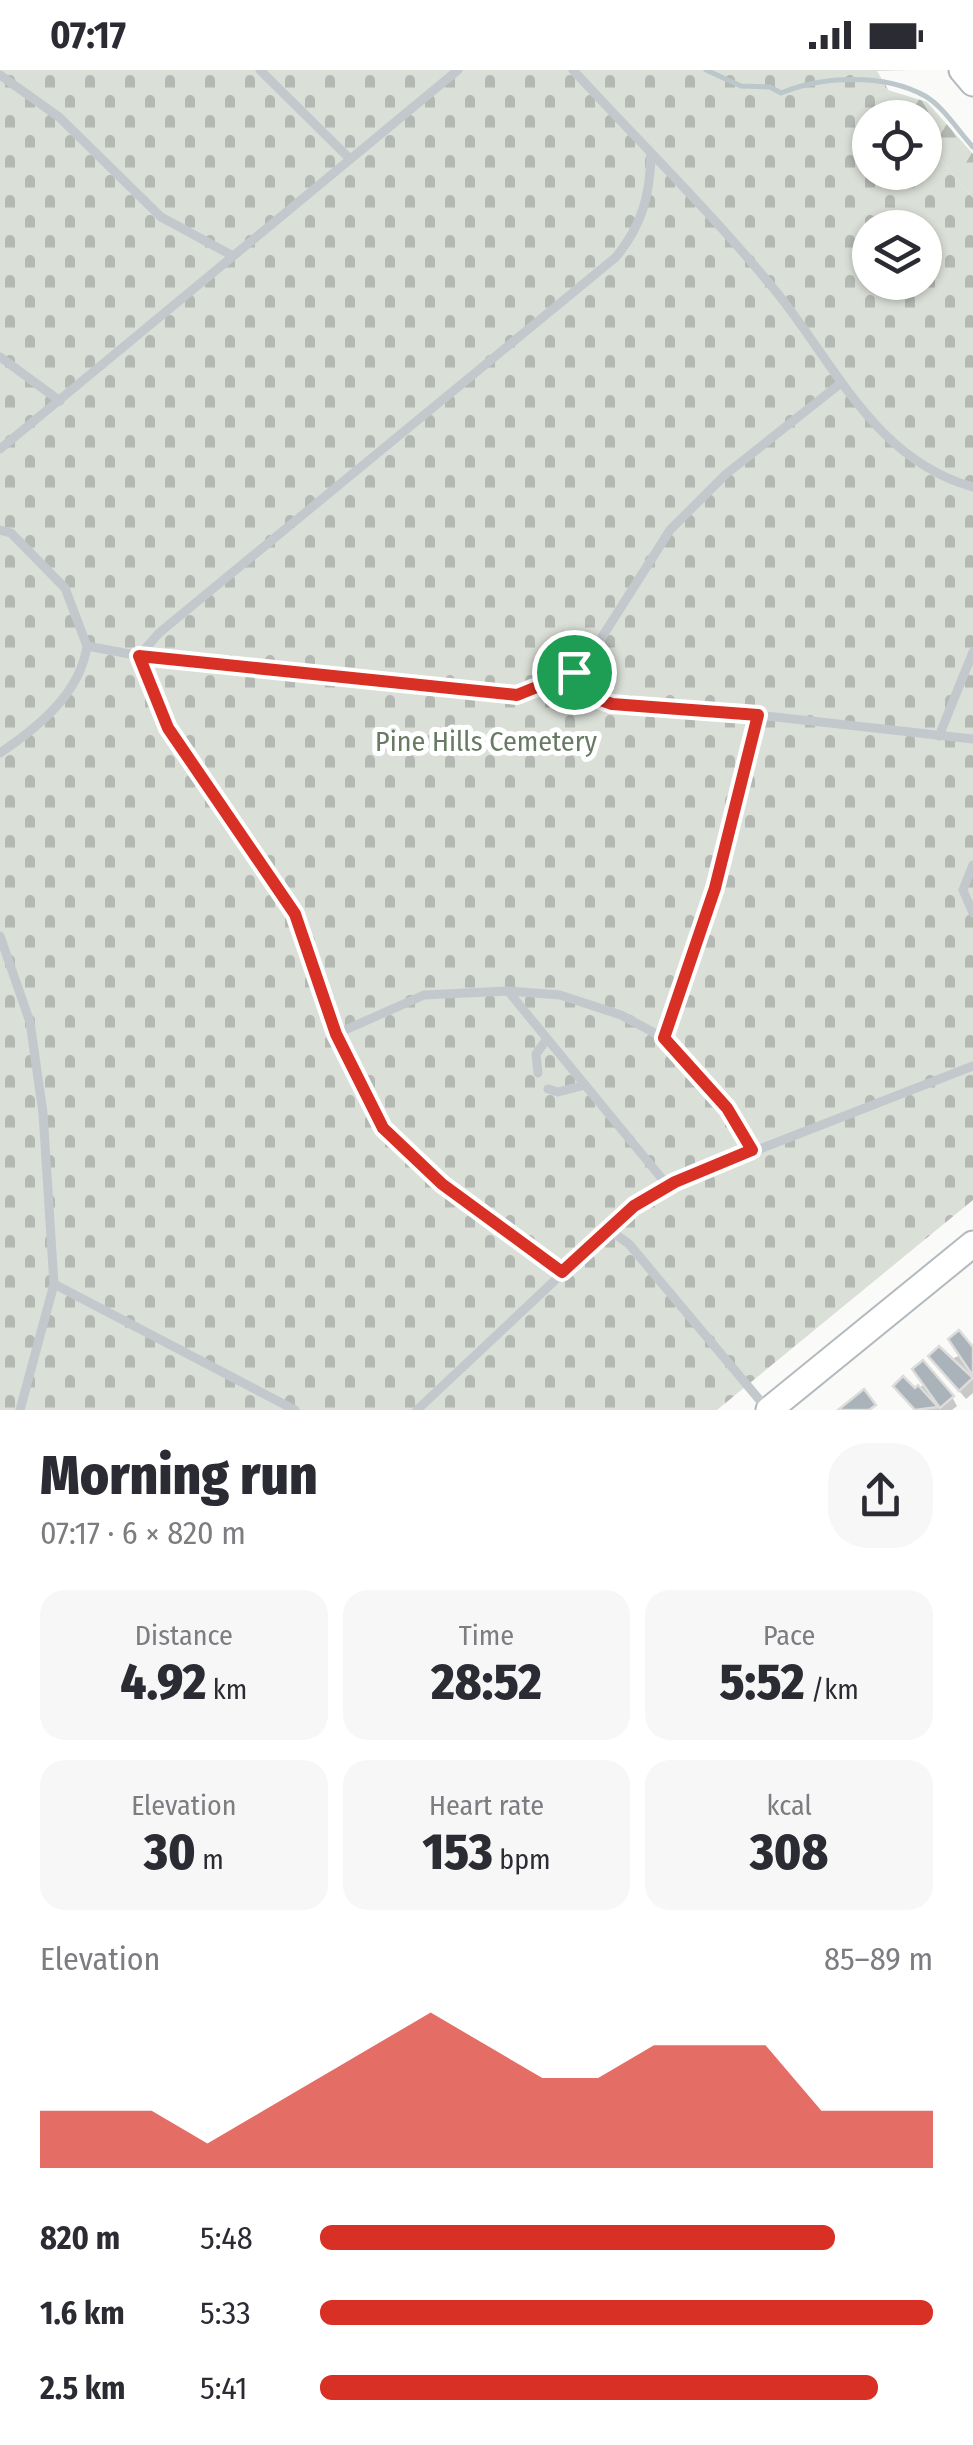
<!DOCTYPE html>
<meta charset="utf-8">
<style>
body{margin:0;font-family:"Fira Sans Condensed",sans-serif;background:#f7f7f7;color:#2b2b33;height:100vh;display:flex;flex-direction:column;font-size:38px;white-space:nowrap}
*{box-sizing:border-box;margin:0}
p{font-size:32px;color:#7c7c81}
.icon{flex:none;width:55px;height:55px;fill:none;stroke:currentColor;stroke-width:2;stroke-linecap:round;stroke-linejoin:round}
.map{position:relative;height:1340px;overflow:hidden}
.panel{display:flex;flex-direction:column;background:#fff;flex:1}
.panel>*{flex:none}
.fabs{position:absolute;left:852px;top:30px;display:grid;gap:20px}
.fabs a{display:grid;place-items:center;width:90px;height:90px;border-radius:50%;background:#fff;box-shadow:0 2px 8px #0004;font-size:50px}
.pin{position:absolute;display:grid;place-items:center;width:85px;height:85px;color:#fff;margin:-42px;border:5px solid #fff;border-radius:50%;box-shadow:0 2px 10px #0007}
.round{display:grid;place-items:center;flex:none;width:105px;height:105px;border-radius:40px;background:#f7f7f7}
.headline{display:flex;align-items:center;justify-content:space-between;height:170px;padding:0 40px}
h1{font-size:55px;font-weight:800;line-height:75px}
.metrics{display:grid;grid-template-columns:repeat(3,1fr);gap:15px;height:170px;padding:10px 40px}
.metrics div{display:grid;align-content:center;border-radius:25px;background:#f7f7f7;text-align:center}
.metrics b{font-size:50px;font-weight:800}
.metrics small{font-size:28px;font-weight:400}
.metrics p{font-size:28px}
.chart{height:280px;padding:20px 40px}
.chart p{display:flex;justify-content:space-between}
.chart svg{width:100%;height:180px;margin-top:10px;fill:#d93025;opacity:.7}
ul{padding:0 40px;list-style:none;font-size:32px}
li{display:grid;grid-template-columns:160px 120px 1fr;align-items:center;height:75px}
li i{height:25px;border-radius:12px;background:#d93025}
.status{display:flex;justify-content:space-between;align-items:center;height:70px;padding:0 50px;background:#fff;direction:ltr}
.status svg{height:28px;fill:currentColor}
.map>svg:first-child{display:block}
</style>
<div class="status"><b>07:17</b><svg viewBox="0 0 49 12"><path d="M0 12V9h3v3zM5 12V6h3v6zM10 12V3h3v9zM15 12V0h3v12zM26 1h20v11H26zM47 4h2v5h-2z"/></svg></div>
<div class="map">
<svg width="973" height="1340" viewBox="0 0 973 1340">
<defs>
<pattern id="forest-firs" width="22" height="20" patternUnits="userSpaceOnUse" patternTransform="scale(2.5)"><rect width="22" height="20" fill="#dadfd7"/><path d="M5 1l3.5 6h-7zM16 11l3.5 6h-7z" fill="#b4b9b4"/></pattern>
<pattern id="cemetery-stones" width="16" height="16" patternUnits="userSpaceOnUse" patternTransform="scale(2.5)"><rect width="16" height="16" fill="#dadfd7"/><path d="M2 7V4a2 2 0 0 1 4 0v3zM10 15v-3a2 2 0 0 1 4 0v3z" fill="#b4b9b4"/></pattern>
</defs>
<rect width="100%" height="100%" fill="#fafaf8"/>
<!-- forest -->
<path fill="url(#forest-firs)" d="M663 0H910L877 1 888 20 927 32 973 84V128L925 71V48L905 47 898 39Z"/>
<!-- cemetery -->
<path fill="url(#cemetery-stones)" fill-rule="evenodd" d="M0 0H876L905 47 870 48V102H925V71L973 128V1130L717 1340H0ZM870 158H925V212H870Z"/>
<!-- shadow -->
<g fill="#0003">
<path d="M973 1280V1323L966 1329 937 1295Z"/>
<path d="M925 1314 952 1327 957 1336 952 1340H915L896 1316 914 1321Z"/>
</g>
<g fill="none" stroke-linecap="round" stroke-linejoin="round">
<!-- stream -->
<path stroke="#bbc7cb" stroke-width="5" d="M706 0 741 16 770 17 781 23C822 6 884 3 925 26 943 36 959 62 973 77"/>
</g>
<!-- building -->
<g fill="#aab3b9" stroke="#dcdcda" stroke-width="2.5">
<path d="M959 1260 973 1277V1306L948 1269Z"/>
<path d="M939 1276 973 1308 959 1321 928 1286Z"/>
<path d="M923 1290 954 1326 940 1338 912 1299Z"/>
<path d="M903 1306 915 1318 918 1315 938 1337 915 1340 893 1316Z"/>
<path d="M864 1319 876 1335 869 1340H838Z"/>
</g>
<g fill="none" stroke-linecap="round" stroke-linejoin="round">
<!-- secondary casing -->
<g stroke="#b3babf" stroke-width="29">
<g id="secondary">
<path d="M962 0 973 13"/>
<path d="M769 1340 973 1174"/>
</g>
</g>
<!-- service -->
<g stroke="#c3c8cc" stroke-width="9">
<path d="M260 0 350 89"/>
<path d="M573 0C641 74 715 146 778 224 837 298 876 390 973 417"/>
<path d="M0 5 59 47 161 147 233 186"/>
<path d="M0 287 60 331"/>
<path d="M0 379 458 0"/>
<path d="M0 460 11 463 65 518 87 576"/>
<path d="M139 586 168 658 295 844 336 964 383 1058 441 1115 561 1202"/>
<path d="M139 586 159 563 616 187C642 155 650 126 651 84"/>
<path d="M574 602 590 586 670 460 726 404 841 313"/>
<path d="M939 666 973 582"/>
<path d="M0 683C37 658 80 624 87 576L167 591 517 625 574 602 599 629 611 634 758 645 973 669"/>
<path d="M973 795 963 820 973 843"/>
<path d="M0 866 30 952 43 1043 54 1214 20 1340"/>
<path d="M508 921 668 1116"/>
<path d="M336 964 424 925 508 921 560 925 621 945 664 968 727 1038 752 1080"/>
<path d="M664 968 715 818 758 645"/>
<path d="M538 1003 536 984 547 969"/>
<path d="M548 1019 558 1022 585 1015"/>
<path d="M608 1159 629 1174 768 1340"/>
<path d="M54 1214 295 1340"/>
<path d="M417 1340 634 1136 675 1112 973 996"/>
</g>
<!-- secondary -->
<use href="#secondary" stroke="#fff" stroke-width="25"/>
</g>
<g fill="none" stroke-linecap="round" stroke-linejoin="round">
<!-- route casing -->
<g stroke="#fff" stroke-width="20">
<path id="route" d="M139 586 517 625 574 602 598 629 612 634 758 645 715 818 664 968 727 1038 752 1080 675 1112 634 1136 562 1202 442 1114 383 1058 336 964 295 844 168 658Z"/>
</g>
<!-- route -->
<use href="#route" stroke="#d93025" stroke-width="12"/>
</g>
<g text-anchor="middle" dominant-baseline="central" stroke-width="10" stroke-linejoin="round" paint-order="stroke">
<!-- park labels -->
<g font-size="28" fill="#687a64" stroke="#fff">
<text x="486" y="671">Pine Hills Cemetery</text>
</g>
</g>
</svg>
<div class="fabs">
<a><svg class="icon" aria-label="locate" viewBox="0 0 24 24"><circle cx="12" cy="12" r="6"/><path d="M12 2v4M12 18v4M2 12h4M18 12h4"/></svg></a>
<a><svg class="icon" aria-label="layers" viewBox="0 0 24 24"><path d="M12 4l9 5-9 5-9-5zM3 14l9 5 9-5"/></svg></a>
</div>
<div class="pin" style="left:574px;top:602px;background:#1e9e55"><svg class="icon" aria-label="arrive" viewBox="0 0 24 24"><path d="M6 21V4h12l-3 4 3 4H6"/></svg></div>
</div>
<section class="panel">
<div class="headline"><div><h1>Morning run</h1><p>07:17 · 6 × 820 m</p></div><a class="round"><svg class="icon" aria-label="share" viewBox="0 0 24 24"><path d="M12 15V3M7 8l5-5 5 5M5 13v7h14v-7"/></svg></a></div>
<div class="metrics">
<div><p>Distance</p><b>4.92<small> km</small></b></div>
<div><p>Time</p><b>28:52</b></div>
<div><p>Pace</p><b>5:52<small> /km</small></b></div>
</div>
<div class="metrics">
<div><p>Elevation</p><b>30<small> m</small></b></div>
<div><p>Heart rate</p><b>153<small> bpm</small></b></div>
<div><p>kcal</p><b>308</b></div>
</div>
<div class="chart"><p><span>Elevation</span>85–89 m</p>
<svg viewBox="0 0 160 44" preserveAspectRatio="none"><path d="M0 44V30L10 30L20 30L30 38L40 30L50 22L60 14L70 6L80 14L90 22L100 22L110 14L120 14L130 14L140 30L150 30L160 30V44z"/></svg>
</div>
<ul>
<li><b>820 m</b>5:48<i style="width:84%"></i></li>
<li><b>1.6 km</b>5:33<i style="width:100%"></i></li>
<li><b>2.5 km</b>5:41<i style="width:91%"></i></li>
</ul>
</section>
